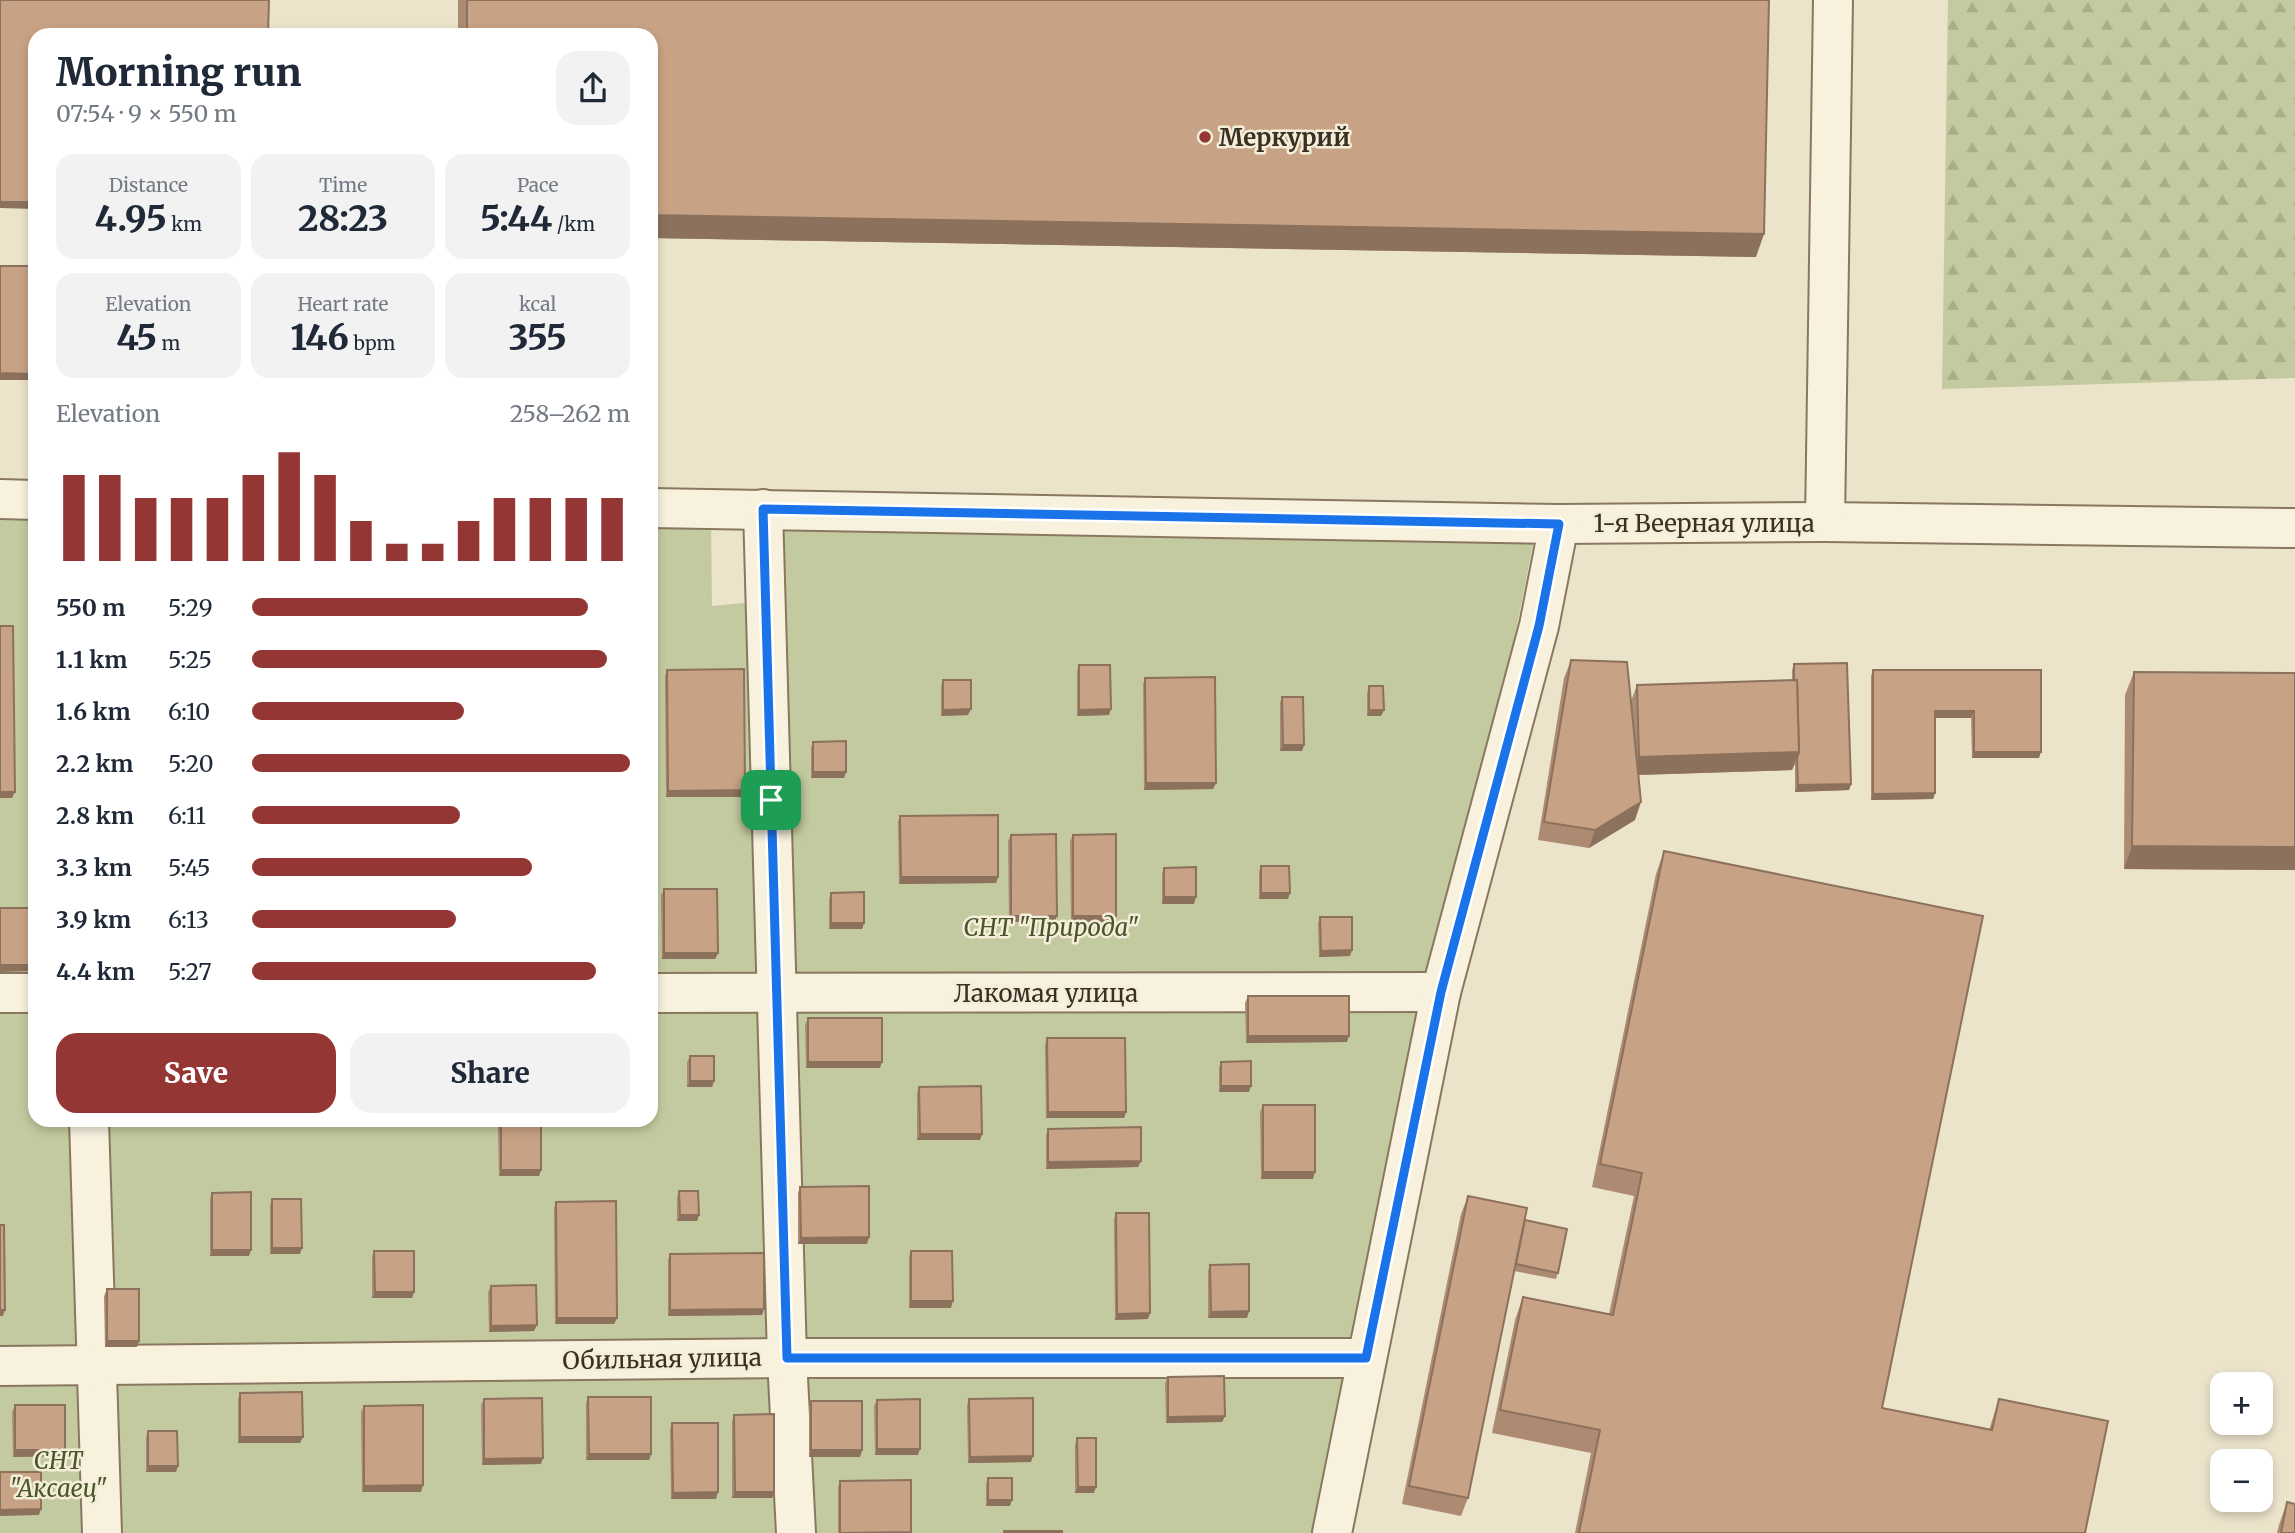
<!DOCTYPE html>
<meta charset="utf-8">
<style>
body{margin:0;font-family:Merriweather,serif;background:#f2f2f3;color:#1f2937;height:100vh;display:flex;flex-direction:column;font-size:26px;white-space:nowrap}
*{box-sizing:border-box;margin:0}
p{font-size:23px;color:#747a83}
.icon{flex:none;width:38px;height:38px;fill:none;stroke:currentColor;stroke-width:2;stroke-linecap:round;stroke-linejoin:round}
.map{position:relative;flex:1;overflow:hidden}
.details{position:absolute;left:28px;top:28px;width:630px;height:1099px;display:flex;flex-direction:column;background:#fff;border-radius:21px;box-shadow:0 4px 10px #0003}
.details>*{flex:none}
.fabs{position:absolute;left:2210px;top:1372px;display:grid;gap:14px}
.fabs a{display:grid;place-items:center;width:63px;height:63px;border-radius:14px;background:#fff;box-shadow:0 4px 10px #0003;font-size:35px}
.pin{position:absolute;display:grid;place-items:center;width:60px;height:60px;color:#fff;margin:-30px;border-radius:14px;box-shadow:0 4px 10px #0006}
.round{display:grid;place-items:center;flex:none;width:74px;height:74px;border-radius:21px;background:#f2f2f3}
.summary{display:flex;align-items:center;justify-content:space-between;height:119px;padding:0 28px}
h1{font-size:38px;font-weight:800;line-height:52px}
.stats{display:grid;grid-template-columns:repeat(3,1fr);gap:10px;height:119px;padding:7px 28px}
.stats div{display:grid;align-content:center;border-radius:18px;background:#f2f2f3;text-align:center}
.stats b{font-size:35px;font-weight:800}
.stats small{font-size:19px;font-weight:400}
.stats p{font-size:19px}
.chart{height:196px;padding:14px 28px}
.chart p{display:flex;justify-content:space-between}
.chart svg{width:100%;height:126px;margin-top:7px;stroke:#943634;stroke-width:6}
.primary-button{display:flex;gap:14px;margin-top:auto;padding:14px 28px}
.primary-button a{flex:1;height:80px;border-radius:21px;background:#943634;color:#fff;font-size:28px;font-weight:800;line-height:80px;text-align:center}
.primary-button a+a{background:#f2f2f3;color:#1f2937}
ul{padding:0 28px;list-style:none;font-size:23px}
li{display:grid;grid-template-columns:112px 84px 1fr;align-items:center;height:52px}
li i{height:18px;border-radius:9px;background:#943634}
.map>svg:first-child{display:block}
</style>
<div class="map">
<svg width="2295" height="1533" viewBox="0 0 2295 1533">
<defs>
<pattern id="forest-firs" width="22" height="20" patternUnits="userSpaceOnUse" patternTransform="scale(1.75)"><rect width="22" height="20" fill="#c4ca9f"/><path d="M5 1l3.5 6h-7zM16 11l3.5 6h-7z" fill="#a9ae89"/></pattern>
</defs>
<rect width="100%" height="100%" fill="#ece3cb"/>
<!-- forest -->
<path fill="url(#forest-firs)" d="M1948 0H2295V378L1942 389Z"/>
<!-- garden -->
<path fill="#c4ca9f" d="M0 508 35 509V1120H651V518L711 519 712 606 755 602 756 520 1534 539 1339 1533H0Z"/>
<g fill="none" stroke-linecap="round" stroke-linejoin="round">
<!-- minor casing -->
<g stroke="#897760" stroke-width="42">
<g id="minor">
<path d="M0 499 35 500"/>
<path d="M651 508 1559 524 1825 522 2295 528"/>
<path d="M763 509 787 1358 796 1533"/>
<path d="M1825 522 1833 0"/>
<path d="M0 993H35"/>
<path d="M651 993 1441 992"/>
<path d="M89 1120 102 1533"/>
<path d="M0 1366 787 1358H1366"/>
<path d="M1332 1533 1441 992 1539 626 1559 524"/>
</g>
</g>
<!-- minor -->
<use href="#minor" stroke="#f7f1de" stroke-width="38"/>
</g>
<!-- wall -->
<g fill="#ac8b72">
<path d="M458 0H1769L1756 257 651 238V35H458Z"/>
<path d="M1571 660 1631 701 1637 685 1792 680V670L1794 664 1851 784 1849 790 1795 792V764L1792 770 1639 775 1635 820 1589 848 1538 840 1564 678Z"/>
<path d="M1079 665 1109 715 1077 716V671Z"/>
<path d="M667 670 743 797H666L665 676Z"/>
<path d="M1873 670H2041L2039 758H1972L1971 718H1935V793L1933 799 1871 800V676Z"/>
<path d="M2134 672 2295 673V870L2124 869 2125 695Z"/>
<path d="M1145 678 1216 783 1213 789 1144 790 1143 684Z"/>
<path d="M943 680 968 715 941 716V686Z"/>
<path d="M1369 686 1384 710 1381 716H1367V693Z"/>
<path d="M1282 697 1304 745 1302 751H1280V703Z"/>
<path d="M813 742 846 772 844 778H811V748Z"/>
<path d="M900 816 998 877 996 883 899 884 898 822Z"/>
<path d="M1011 835 1055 922H1009L1008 841Z"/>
<path d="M1073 835 1114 922H1071L1070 841Z"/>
<path d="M1664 851 1882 1408 1989 1430 1999 1399 2085 1533H1575L1591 1453 1492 1433 1515 1320 1523 1297 1609 1314 1634 1196 1592 1187 1656 874Z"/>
<path d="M1261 866 1288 899H1259V872Z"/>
<path d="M1164 868 1194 904H1162V874Z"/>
<path d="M664 889 718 953 715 959H662L661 895Z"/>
<path d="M831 893 864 923 862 929H829V899Z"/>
<path d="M1320 917 1350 956 1319 957 1318 923Z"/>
<path d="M1248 996 1347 1042 1246 1043 1245 1003Z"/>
<path d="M808 1018 880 1068H806L805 1025Z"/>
<path d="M1047 1038 1126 1112 1124 1118H1046L1045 1045Z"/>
<path d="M690 1056 714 1081 712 1087H687V1062Z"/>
<path d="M1221 1062 1249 1092H1219V1068Z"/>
<path d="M919 1087 982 1134 980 1140H917V1093Z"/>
<path d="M1263 1105 1313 1179H1261L1260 1112Z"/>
<path d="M501 1122 541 1170 539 1176H499L498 1128Z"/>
<path d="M1048 1129 1141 1161 1138 1167 1046 1169V1135Z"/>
<path d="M800 1187 869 1237 867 1244H798V1193Z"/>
<path d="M679 1191 699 1215 697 1221H677V1197Z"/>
<path d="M212 1193 249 1256H210V1199Z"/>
<path d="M1468 1196 1558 1273 1556 1279 1514 1271 1468 1498 1461 1516 1402 1504 1461 1214Z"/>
<path d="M272 1199 300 1254H270V1205Z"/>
<path d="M556 1202 617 1318 614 1324H555L554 1208Z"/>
<path d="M1116 1213 1148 1319 1115 1320 1114 1219Z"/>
<path d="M374 1251 412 1298H372V1257Z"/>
<path d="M911 1251 951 1308H909V1257Z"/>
<path d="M670 1254 762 1315 668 1316V1260Z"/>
<path d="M1210 1265 1249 1311 1247 1318H1208V1271Z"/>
<path d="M491 1286 534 1331 489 1332 488 1292Z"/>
<path d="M107 1289 137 1347H105L104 1296Z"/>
<path d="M1168 1377 1225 1416 1222 1422 1166 1423 1165 1383Z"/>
<path d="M240 1393 300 1443H238V1399Z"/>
<path d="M588 1397 651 1454 649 1460H586V1403Z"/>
<path d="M484 1399 541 1464 482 1465 481 1405Z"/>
<path d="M969 1399 1031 1462 968 1463 967 1405Z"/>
<path d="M877 1400 918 1455H875L874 1406Z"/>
<path d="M811 1401 862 1450 860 1457H809V1407Z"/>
<path d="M15 1405 63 1456 13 1457 12 1412Z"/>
<path d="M364 1406 421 1492H362L361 1412Z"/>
<path d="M734 1415 774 1492 772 1498H732V1421Z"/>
<path d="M672 1423 716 1499H671L670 1430Z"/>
<path d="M148 1431 178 1466 176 1472H146V1437Z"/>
<path d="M1077 1438 1094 1493H1075V1445Z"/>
<path d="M988 1478 1010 1506H986V1484Z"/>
<path d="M911 1480V1533H838V1487L840 1481Z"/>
<path d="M2287 1502 2295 1533H2277L2279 1525Z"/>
</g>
<!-- shaded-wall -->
<g fill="#8c715c">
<path d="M0 202H35V209L0 208Z"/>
<path d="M651 215 1764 234 1756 257 651 238Z"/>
<path d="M0 373 35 374V380H0Z"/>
<path d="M971 709 968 715 941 716 943 710Z"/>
<path d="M1111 709 1109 715 1077 716 1079 710Z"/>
<path d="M1369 710H1384L1381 716H1367Z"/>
<path d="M1935 711H1974L1971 718H1933Z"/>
<path d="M1283 745H1304L1302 751H1280Z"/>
<path d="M1799 752 1792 770 1633 775 1639 757Z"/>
<path d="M1974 752H2041L2039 758H1972Z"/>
<path d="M813 772H846L844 778H811Z"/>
<path d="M1146 783H1216L1213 789 1144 790Z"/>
<path d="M1851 784 1849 790 1795 792 1798 785Z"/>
<path d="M745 790 743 797H666L668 791Z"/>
<path d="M0 792H15L12 798H0Z"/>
<path d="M1935 793 1933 799 1871 800 1873 794Z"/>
<path d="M1641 802 1635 820 1589 848 1595 830Z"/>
<path d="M2132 846 2295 847V870L2124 869Z"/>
<path d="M901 877H998L996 883 899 884Z"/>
<path d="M1261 893H1290L1288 899H1259Z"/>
<path d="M1164 897H1196L1194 904H1162Z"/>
<path d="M1011 916H1057L1055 922H1009Z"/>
<path d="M1073 916H1116L1114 922H1071Z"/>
<path d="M831 923H864L862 929H829Z"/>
<path d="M1352 950 1350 956 1319 957 1321 951Z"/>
<path d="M664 953H718L715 959H662Z"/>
<path d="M0 965H35V971L0 972Z"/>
<path d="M1248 1036H1349L1347 1042 1246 1043Z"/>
<path d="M808 1062H882L880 1068H806Z"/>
<path d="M690 1081H714L712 1087H687Z"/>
<path d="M1221 1086H1251L1249 1092H1219Z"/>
<path d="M1048 1112H1126L1124 1118H1046Z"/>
<path d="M920 1134H982L980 1140H917Z"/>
<path d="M1141 1161 1138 1167 1046 1169 1048 1162Z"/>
<path d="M501 1170H541L539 1176H499Z"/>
<path d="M1263 1172H1315L1313 1179H1261Z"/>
<path d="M680 1215H699L697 1221H677Z"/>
<path d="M869 1237 867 1244H798L801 1238Z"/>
<path d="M272 1248H302L300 1254H270Z"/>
<path d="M212 1250H251L249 1256H210Z"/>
<path d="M375 1292H414L412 1298H372Z"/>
<path d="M911 1301H953L951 1308H909Z"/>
<path d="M764 1309 762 1315 668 1316 670 1310Z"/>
<path d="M0 1310H5L3 1316H0Z"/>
<path d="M1249 1311 1247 1318H1208L1211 1312Z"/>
<path d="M1150 1313 1148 1319 1115 1320 1117 1314Z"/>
<path d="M557 1318H617L614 1324H555Z"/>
<path d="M537 1325 534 1331 489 1332 491 1326Z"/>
<path d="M107 1341H139L137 1347H105Z"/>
<path d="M1225 1416 1222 1422 1166 1423 1168 1417Z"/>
<path d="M240 1437H303L300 1443H238Z"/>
<path d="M877 1449H920L918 1455H875Z"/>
<path d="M15 1450H65L63 1456 13 1457Z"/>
<path d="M811 1450H862L860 1457H809Z"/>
<path d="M589 1454H651L649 1460H586Z"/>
<path d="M1033 1456 1031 1462 968 1463 970 1457Z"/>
<path d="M543 1458 541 1464 482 1465 484 1459Z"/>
<path d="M148 1466H178L176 1472H146Z"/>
<path d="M423 1485 421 1492H362L364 1486Z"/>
<path d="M1078 1487H1096L1094 1493H1075Z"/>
<path d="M718 1492 716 1499H671L673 1493Z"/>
<path d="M735 1492H774L772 1498H732Z"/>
<path d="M988 1500H1012L1010 1506H986Z"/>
<path d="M41 1509 39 1515 0 1516V1510Z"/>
</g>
<!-- building -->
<g fill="#c8a284" stroke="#8c715c" stroke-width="2">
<path d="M0 0H269L268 35H35V202H0Z"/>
<path d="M467 0H1769L1764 234 651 215V35H467Z"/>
<path d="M0 266H35V374L0 373Z"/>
<path d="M0 626H13L15 792H0Z"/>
<path d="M1571 660 1627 662 1641 802 1595 830 1544 822Z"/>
<path d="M1847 663 1851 784 1798 785 1797 758 1799 752 1797 680H1794V664Z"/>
<path d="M1079 665H1110L1111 709 1079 710Z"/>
<path d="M744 669 745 790 668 791 667 670Z"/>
<path d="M1873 670H2041V752H1974V711H1935V793L1873 794Z"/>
<path d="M2134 672 2295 673V847L2132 846Z"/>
<path d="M1215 677 1216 783H1146L1145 678Z"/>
<path d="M943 680H971V709L943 710Z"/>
<path d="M1797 680 1799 752 1639 757 1637 685Z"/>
<path d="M1369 686H1383L1384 710H1369Z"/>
<path d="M1282 697H1303L1304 745H1283Z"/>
<path d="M846 741V772H813V742Z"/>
<path d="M998 815V877H901L900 816Z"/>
<path d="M1056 834 1057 916H1011V835Z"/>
<path d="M1116 834V916H1073V835Z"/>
<path d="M1664 851 1983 916 1882 1408 1992 1430 1999 1399 2108 1421 2085 1533H1579L1600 1430 1500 1410 1523 1297 1613 1315 1642 1173 1600 1164Z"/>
<path d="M1261 866H1289L1290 893H1261Z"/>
<path d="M1196 867V897H1164V868Z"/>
<path d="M664 889H717L718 953H664Z"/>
<path d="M864 892V923H831V893Z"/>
<rect x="0" y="908" width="35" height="57"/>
<path d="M1320 917H1352V950L1321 951Z"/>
<rect x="1248" y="996" width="101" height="40"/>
<rect x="808" y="1018" width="74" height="44"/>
<path d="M1047 1038H1125L1126 1112H1048Z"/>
<rect x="690" y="1056" width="24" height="25"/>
<path d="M1251 1061V1086H1221V1062Z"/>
<path d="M981 1086 982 1134H920L919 1087Z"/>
<rect x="1263" y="1105" width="52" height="67"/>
<rect x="501" y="1122" width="40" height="48"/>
<path d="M1141 1127V1161L1048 1162V1129Z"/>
<path d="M869 1186V1237L801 1238 800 1187Z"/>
<path d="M679 1191H698L699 1215H680Z"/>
<path d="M251 1192V1250H212V1193Z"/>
<path d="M1468 1196 1527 1208 1468 1498 1409 1486Z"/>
<path d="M272 1199H301L302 1248H272Z"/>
<path d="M616 1201 617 1318H557L556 1202Z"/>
<path d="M1116 1213H1149L1150 1313 1117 1314Z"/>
<path d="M1525 1220 1567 1229 1558 1273 1516 1264Z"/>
<path d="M0 1225H4L5 1310H0Z"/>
<path d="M374 1251H414V1292H375Z"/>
<path d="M911 1251H952L953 1301H911Z"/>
<path d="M764 1253V1309L670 1310V1254Z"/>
<path d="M1249 1264V1311L1211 1312 1210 1265Z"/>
<path d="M536 1285 537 1325 491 1326V1286Z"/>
<rect x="107" y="1289" width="32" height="52"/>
<path d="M1224 1376 1225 1416 1168 1417V1377Z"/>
<path d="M302 1392 303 1437H240V1393Z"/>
<path d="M588 1397H651V1454H589Z"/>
<path d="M542 1398 543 1458 484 1459V1399Z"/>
<path d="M1033 1398V1456L970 1457 969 1399Z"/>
<path d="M920 1399V1449H877V1400Z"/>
<rect x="811" y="1401" width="51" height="49"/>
<rect x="15" y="1405" width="50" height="45"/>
<path d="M423 1405V1485L364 1486V1406Z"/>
<path d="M774 1414V1492H735L734 1415Z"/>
<path d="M672 1423H718V1492L673 1493Z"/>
<path d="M148 1431H177L178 1466H148Z"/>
<path d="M1077 1438H1096V1487H1078Z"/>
<path d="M0 1472H41V1509L0 1510Z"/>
<rect x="988" y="1478" width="24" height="22"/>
<path d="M911 1480V1532L840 1533V1481Z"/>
<path d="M2287 1502 2295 1504V1533H2281Z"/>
<rect x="1004" y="1531" width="58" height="2"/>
</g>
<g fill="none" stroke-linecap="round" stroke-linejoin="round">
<!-- route casing -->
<g stroke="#fff" stroke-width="14">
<path id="route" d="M763 509 1559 524 1539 626 1441 992 1366 1358H787Z"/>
</g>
<!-- route -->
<use href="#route" stroke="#1a73e8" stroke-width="9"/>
</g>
<!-- markers -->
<circle fill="#943634" stroke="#f4edda" stroke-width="2.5" cx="1205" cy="137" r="7"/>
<g text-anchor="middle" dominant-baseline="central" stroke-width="5" stroke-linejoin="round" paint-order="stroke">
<!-- poi labels -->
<g font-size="24" font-weight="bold" fill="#3a2f22" stroke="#f4edda" text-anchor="start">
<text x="1219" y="137">Меркурий</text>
</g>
<!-- street labels -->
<g font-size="24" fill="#3a2f22" stroke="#f4edda">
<text x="1704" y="523">1-я Веерная улица</text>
<text x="1046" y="993">Лакомая улица</text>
<text transform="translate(662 1359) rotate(-1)">Обильная улица</text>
</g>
<!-- park labels -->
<g font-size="24" font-style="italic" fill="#49552a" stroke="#f4edda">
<text x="1051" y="927">СНТ "Природа"</text>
<text x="58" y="1460">СНТ<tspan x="58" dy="28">"Аксаец"</tspan></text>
</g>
</g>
</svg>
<div class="fabs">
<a>+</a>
<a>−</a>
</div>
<div class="pin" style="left:771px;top:800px;background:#1e9e55"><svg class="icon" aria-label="arrive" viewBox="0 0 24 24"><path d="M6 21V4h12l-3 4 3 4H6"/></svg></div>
<section class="details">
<div class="summary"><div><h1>Morning run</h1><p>07:54 · 9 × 550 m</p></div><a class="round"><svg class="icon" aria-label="share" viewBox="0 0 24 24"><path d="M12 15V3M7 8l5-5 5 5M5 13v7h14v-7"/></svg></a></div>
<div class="stats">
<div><p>Distance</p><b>4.95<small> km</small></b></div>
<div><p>Time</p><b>28:23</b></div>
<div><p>Pace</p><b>5:44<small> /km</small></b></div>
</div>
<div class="stats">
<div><p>Elevation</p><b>45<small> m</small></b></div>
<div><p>Heart rate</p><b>146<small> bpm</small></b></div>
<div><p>kcal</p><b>355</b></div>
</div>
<div class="chart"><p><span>Elevation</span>258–262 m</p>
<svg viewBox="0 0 160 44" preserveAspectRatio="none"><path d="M5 44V14M15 44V14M25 44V22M35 44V22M45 44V22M55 44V14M65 44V6M75 44V14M85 44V30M95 44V38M105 44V38M115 44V30M125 44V22M135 44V22M145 44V22M155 44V22"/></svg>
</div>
<ul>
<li><b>550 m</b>5:29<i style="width:89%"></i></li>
<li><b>1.1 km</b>5:25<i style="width:94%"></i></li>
<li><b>1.6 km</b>6:10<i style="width:56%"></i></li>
<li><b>2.2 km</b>5:20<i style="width:100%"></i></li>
<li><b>2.8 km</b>6:11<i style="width:55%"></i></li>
<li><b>3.3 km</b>5:45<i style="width:74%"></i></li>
<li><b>3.9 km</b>6:13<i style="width:54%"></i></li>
<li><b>4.4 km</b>5:27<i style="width:91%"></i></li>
</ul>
<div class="primary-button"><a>Save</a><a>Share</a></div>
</section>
</div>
